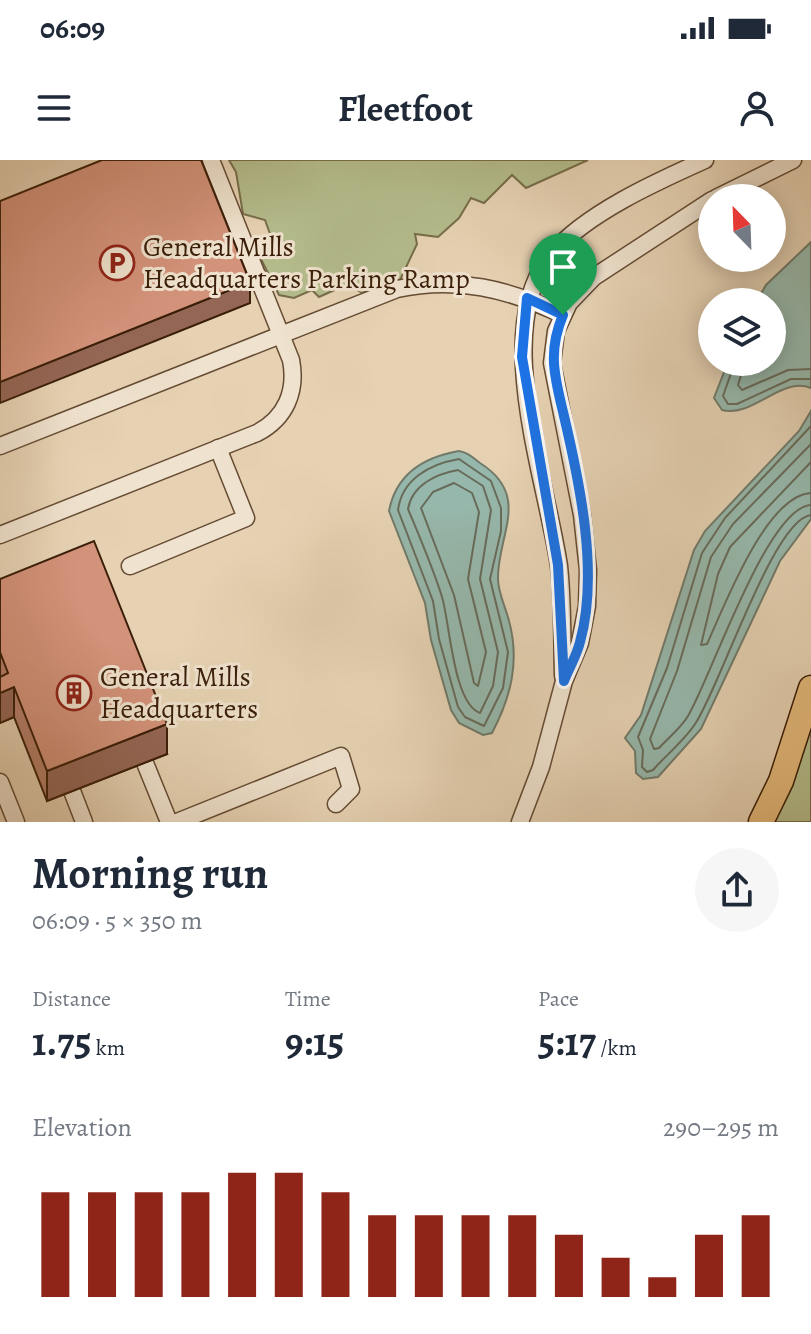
<!DOCTYPE html>
<meta charset="utf-8">
<style>
body{margin:0;font-family:Alegreya,serif;background:#f6f6f7;color:#1f2937;height:100vh;display:flex;flex-direction:column;font-size:30px;white-space:nowrap}
*{box-sizing:border-box;margin:0}
p{font-size:26px;color:#747a83}
.icon{flex:none;width:44px;height:44px;fill:none;stroke:currentColor;stroke-width:2;stroke-linecap:round;stroke-linejoin:round}
.map{position:relative;height:662px;overflow:hidden}
.drawer{display:flex;flex-direction:column;background:#fff;flex:1}
.drawer>*{flex:none}
.needle{width:52px;rotate:337deg}
.controls{position:absolute;left:698px;top:24px;display:grid;gap:16px}
.controls a{display:grid;place-items:center;width:88px;height:88px;border-radius:50%;background:#fff;box-shadow:0 4px 20px #0003;font-size:40px}
.pin{position:absolute;display:grid;place-items:center;width:68px;height:68px;color:#fff;margin:-82px -34px;border-radius:50% 50% 50% 0;rotate:-45deg;box-shadow:0 0 8px #0007}
.pin .icon{rotate:45deg}
.round{display:grid;place-items:center;flex:none;width:84px;height:84px;border-radius:42px;background:#f6f6f7}
.overview{display:flex;align-items:center;justify-content:space-between;height:136px;padding:0 32px}
h1{font-size:44px;font-weight:700;line-height:60px}
.figures{display:grid;grid-template-columns:repeat(3,1fr);gap:12px;height:136px;padding:8px 32px}
.figures div{display:grid;align-content:center}
.figures b{font-size:40px;font-weight:700}
.figures small{font-size:22px;font-weight:400}
.figures p{font-size:22px}
.chart{height:224px;padding:16px 32px}
.chart p{display:flex;justify-content:space-between}
.chart svg{width:100%;height:144px;margin-top:8px;stroke:#8f2418;stroke-width:6}
.status{display:flex;justify-content:space-between;align-items:center;height:56px;padding:0 40px;background:#fff;direction:ltr}
.status svg{height:22px;fill:currentColor}
header{display:flex;justify-content:space-between;align-items:center;height:104px;padding:0 32px;background:#fff;font-size:36px;font-weight:700}
.map>svg:first-child{display:block}
</style>
<div class="status"><b>06:09</b><svg viewBox="0 0 49 12"><path d="M0 12V9h3v3zM5 12V6h3v6zM10 12V3h3v9zM15 12V0h3v12zM26 1h20v11H26zM47 4h2v5h-2z"/></svg></div>
<header><svg class="icon" aria-label="menu" viewBox="0 0 24 24"><path d="M4 6h16M4 12h16M4 18h16"/></svg>Fleetfoot<svg class="icon" aria-label="person" viewBox="0 0 24 24"><circle cx="12" cy="8" r="4"/><path d="M4 21q1-7 8-7t8 7"/></svg></header>
<div class="map">
<svg width="811" height="662" viewBox="0 0 811 662">
<rect width="100%" height="100%" fill="#e6d2b3"/>
<filter id="stains"><feTurbulence type="fractalNoise" baseFrequency=".0025" numOctaves="4"/><feColorMatrix values="0 0 0 0 .2 0 0 0 0 .09 0 0 0 0 .02 0 0 0 .5 -.17"/></filter>
<radialGradient id="worn" r=".72"><stop offset=".6" stop-color="#630" stop-opacity="0"/><stop offset="1" stop-color="#630" stop-opacity=".3"/></radialGradient>
<!-- green -->
<g fill="#b4bc8c" stroke="#776d4a" stroke-width="2">
<path d="M229 0H588L526 28 512 15 484 43 471 38 459 58 438 77 415 74 417 84 400 120 362 133 348 124 319 137 312 130 294 138 279 135 259 95 274 85 265 60 243 54 236 12Z"/>
<path d="M811 552V662H768Z"/>
</g>
<!-- water -->
<g fill="#96b8ac" stroke="#717a6a" stroke-width="2">
<path d="M811 82V228C781 216 753 258 722 250L714 238 728 202H772V142H756L766 125Z"/>
<path d="M811 251V359L780 401 701 569 658 617 643 619 636 613 635 591 625 578 641 555 694 390 705 371 799 271Z"/>
<path d="M459 291C469 293 472 297 480 303 532 336 497 375 498 419 498 433 506 448 509 461 520 501 511 537 492 573L483 575 459 563 451 550 431 480 425 443 389 351C396 314 424 297 459 291Z"/>
</g>
<g fill="none" stroke-linecap="round" stroke-linejoin="round">
<!-- shore -->
<g stroke="#686b5a" stroke-width="2">
<path d="M735 202 723 236 728 244H737L791 219H811"/>
<path d="M745 202 738 225 742 230 788 210 811 209"/>
<path d="M811 266 725 358 702 393 667 508 638 577 643 590 642 607 647 612 653 610C666 595 684 581 695 564 719 530 773 359 811 355"/>
<path d="M811 284 733 364 711 397 677 511 650 579 654 589 659 588C668 578 681 568 688 556 711 518 767 347 811 345"/>
<path d="M459 299 491 321 501 348V371L490 419 508 492 503 528 484 566 465 557 458 547 439 479 433 441 398 350C402 319 430 304 459 299Z"/>
<path d="M811 302 730 387 718 414 701 485 707 484C724 447 766 335 811 333"/>
<path d="M458 310 483 326 491 350 480 419 498 492 493 526 480 553C453 543 450 463 442 437 433 408 420 378 408 349 412 325 436 314 458 310Z"/>
<path d="M454 323 472 333 479 352 468 419 486 492 478 526 474 523 454 435 421 348 433 332Z"/>
</g>
<!-- minor casing -->
<g stroke="#654b33" stroke-width="19">
<g id="minor">
<path d="M716 38 793 0"/>
<path d="M0 286 397 129C456 116 509 129 563 155"/>
<path d="M0 375 257 273C286 258 297 231 291 200L211 0"/>
<path d="M130 406 246 358 218 288"/>
<path d="M563 516C562 479 563 442 559 406 546 318 491 168 551 95 584 54 658 21 705 0"/>
<path d="M145 603 169 662"/>
<path d="M0 622 16 662"/>
<path d="M72 631 84 662"/>
<path d="M177 662 341 596 351 629 336 644"/>
<path d="M520 662 541 607 564 521 580 483 587 446 588 410 582 355 552 203 556 171 569 143 594 117 712 40"/>
</g>
</g>
<!-- highway casing -->
<g stroke="#3a1e08" stroke-width="27">
<path id="highway" d="M761 662 781 621 811 528"/>
</g>
<!-- minor -->
<use href="#minor" stroke="#efe2ce" stroke-width="16"/>
<!-- highway -->
<use href="#highway" stroke="#e3b97a" stroke-width="24"/>
</g>
<!-- wall -->
<path fill="#b57e69" stroke="#3a1e08" stroke-width="2" d="M0 419 167 594 47 641 14 557 0 563Z"/>
<!-- shaded-wall -->
<g fill="#946655" stroke="#3a1e08" stroke-width="2">
<path d="M250 122V143L0 243V222Z"/>
<path d="M14 527V557L0 563V533Z"/>
<path d="M167 564V594L47 641V611Z"/>
</g>
<!-- building -->
<g fill="#d3927a" stroke="#3a1e08" stroke-width="2">
<path d="M102 0H201L250 122 0 222V41Z"/>
<path d="M94 381 167 564 47 611 14 527 0 533V517L8 513 0 492V419Z"/>
</g>
<g fill="none" stroke-linecap="round" stroke-linejoin="round">
<!-- route casing -->
<g stroke="#fff" stroke-width="16">
<path id="route" d="M527 138 563 155C547 193 555 218 564 256 580 324 599 414 580 482 577 495 569 508 564 521L558 405 522 197Z"/>
</g>
<!-- route -->
<use href="#route" stroke="#1a73e8" stroke-width="10"/>
</g>
<!-- icons -->
<defs>
<g id="parking-ring" transform="scale(1.8)"><circle r="9.5" fill="#efe2ce" stroke="#8f2418" stroke-width="1.5"/><path d="M-3.5-5.5H1a3.5 3.5 0 0 1 0 7H-1V5.5H-3.5ZM-1-3.4V-.6H.8a1.4 1.4 0 0 0 0-2.8Z" fill="#8f2418"/></g>
<g id="building-ring" transform="scale(1.8)"><circle r="9.5" fill="#efe2ce" stroke="#8f2418" stroke-width="1.5"/><path d="M-4-6H4V6H1V3H-1V6H-4ZM-2.5-4.3h1.7v1.8h-1.7ZM.8-4.3h1.7v1.8H.8ZM-2.5-1h1.7V.8h-1.7ZM.8-1h1.7V.8H.8Z" fill="#8f2418"/></g>
</defs>
<g fill-rule="evenodd">
<use href="#parking-ring" x="117" y="103"/>
<use href="#building-ring" x="74" y="533"/>
</g>
<g text-anchor="middle" dominant-baseline="central" stroke-width="6" stroke-linejoin="round" paint-order="stroke">
<!-- poi labels -->
<g font-size="28" fill="#3a1e08" stroke="#efe2ce" text-anchor="start">
<text x="143" y="87">General Mills<tspan x="143" dy="32">Headquarters Parking Ramp</tspan></text>
<text x="100" y="517">General Mills<tspan x="100" dy="32">Headquarters</tspan></text>
</g>
</g>
<rect width="100%" height="100%" filter="url(#stains)"/>
<rect width="100%" height="100%" fill="url(#worn)"/>
</svg>
<div class="controls">
<a><svg class="needle" viewBox="-14 -14 28 28"><path d="M0-13l5 13h-10z" fill="#e53935"/><path d="M0 13l5-13h-10z" fill="#747a83"/></svg></a>
<a><svg class="icon" aria-label="layers" viewBox="0 0 24 24"><path d="M12 4l9 5-9 5-9-5zM3 14l9 5 9-5"/></svg></a>
</div>
<div class="pin" style="left:563px;top:155px;background:#1e9e55"><svg class="icon" aria-label="arrive" viewBox="0 0 24 24"><path d="M6 21V4h12l-3 4 3 4H6"/></svg></div>
</div>
<section class="drawer">
<div class="overview"><div><h1>Morning run</h1><p>06:09 · 5 × 350 m</p></div><a class="round"><svg class="icon" aria-label="share" viewBox="0 0 24 24"><path d="M12 15V3M7 8l5-5 5 5M5 13v7h14v-7"/></svg></a></div>
<div class="figures">
<div><p>Distance</p><b>1.75<small> km</small></b></div>
<div><p>Time</p><b>9:15</b></div>
<div><p>Pace</p><b>5:17<small> /km</small></b></div>
</div>
<div class="chart"><p><span>Elevation</span>290–295 m</p>
<svg viewBox="0 0 160 44" preserveAspectRatio="none"><path d="M5 44V12M15 44V12M25 44V12M35 44V12M45 44V6M55 44V6M65 44V12M75 44V19M85 44V19M95 44V19M105 44V19M115 44V25M125 44V32M135 44V38M145 44V25M155 44V19"/></svg>
</div>
</section>
